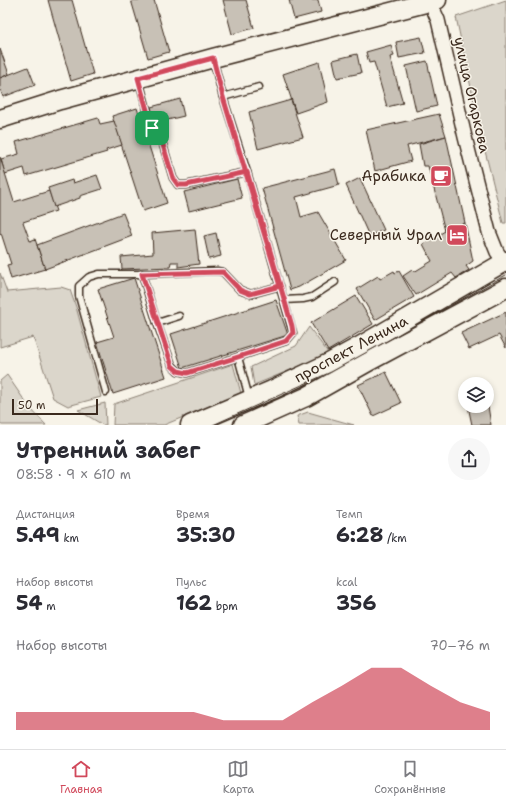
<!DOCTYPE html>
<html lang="ru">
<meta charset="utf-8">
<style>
body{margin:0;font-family:"Shantell Sans",sans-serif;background:#f7f7f7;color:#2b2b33;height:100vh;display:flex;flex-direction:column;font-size:15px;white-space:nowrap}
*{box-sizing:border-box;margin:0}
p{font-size:13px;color:#7c7c81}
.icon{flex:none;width:22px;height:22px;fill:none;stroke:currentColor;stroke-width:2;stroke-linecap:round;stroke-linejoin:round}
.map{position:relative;height:425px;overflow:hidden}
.drawer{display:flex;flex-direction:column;background:#fff;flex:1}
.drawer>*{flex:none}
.controls{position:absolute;left:458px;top:377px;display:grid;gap:8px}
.controls a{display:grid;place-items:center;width:36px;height:36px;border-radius:50%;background:#fff;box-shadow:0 2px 6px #0003;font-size:20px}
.scale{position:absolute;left:12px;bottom:10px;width:86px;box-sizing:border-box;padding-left:4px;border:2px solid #3b2a1e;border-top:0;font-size:11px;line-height:14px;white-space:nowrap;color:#3b2a1e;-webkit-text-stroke:3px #f7f3e8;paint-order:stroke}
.pin{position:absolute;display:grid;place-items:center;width:34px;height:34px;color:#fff;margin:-17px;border-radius:8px;box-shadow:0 2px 6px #0006}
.round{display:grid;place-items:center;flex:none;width:42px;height:42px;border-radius:21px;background:#f7f7f7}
.head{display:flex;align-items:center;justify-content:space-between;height:68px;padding:0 16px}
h1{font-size:22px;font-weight:700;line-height:30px}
.metrics{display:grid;grid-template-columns:repeat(3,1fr);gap:6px;height:68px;padding:4px 16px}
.metrics div{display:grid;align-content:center}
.metrics b{font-size:20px;font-weight:700}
.metrics small{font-size:11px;font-weight:400}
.metrics p{font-size:11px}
.chart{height:112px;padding:8px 16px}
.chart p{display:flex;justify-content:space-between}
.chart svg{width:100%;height:72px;margin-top:4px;fill:#d1495b;opacity:.7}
.tab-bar{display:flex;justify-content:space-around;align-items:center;height:56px;border-top:1px solid #e1e1e2;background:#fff;font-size:11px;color:#7c7c81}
.tab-bar a{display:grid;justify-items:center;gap:2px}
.tab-bar .on{color:#d1495b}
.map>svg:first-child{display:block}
</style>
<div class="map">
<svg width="506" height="425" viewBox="0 0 506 425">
<rect width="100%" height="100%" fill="#f7f3e8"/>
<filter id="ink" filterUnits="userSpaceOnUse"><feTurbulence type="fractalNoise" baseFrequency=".025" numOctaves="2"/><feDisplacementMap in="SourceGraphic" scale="8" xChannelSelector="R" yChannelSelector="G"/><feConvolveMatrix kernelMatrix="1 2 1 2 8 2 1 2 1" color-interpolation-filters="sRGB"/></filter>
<g filter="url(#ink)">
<!-- green -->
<g fill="#dbd6cb" stroke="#8b8074">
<path d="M506 0V223H503L481 135 456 17Z"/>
<path d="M0 273 7 292 61 287 70 290 76 307 101 397 68 406 53 398 33 337 0 347Z"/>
<path d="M309 327 329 354 254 385 251 367 296 346Z"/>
<path d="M233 364 241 393 164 425H113L114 404Z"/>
<path d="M7 375 29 407 46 425H2L0 424V381Z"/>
<path d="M105 403 106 425H103L78 410Z"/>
<path d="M308 412 354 425H299L297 416Z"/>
</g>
<!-- building -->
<g fill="#c8c1b6" stroke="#3b2a1e">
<path d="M48 0H72L93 74 71 81Z"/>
<path d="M131 0H154L169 52 148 58Z"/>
<path d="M223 0H246L254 28 232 34Z"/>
<path d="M289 0H318L321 12 294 19Z"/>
<path d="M421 37 425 53 399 58 396 42Z"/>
<path d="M391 45 394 56 390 57 403 103 387 107 374 62 369 63 366 52Z"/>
<path d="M0 49 9 74 0 78Z"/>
<path d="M357 54 361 73 337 78 333 60Z"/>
<path d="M427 61 437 106 416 111 406 66Z"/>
<path d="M319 62 328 102 296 113 283 74Z"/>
<path d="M28 67 35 85 3 97 0 89V78Z"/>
<path d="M180 99 184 116 155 123 151 107Z"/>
<path d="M291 100 303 137 258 149 249 112Z"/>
<path d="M137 108 167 203 143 211 112 116Z"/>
<path d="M439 114 446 136 407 146 411 161 375 171 366 130Z"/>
<path d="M98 118 100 124 114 121 122 145 106 150 107 152 26 176 24 168 5 174 1 159 19 154 16 142Z"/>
<path d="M446 136 465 223 445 231 428 166H423L419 144Z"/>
<path d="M0 157 14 202 49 191 56 211 23 222 30 241 35 239 45 269 11 279 7 265 11 264 1 233 0 234Z"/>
<path d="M335 169 339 185 296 197 301 217 318 212 346 260 299 287 290 290 262 188Z"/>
<path d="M97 175 102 189 80 196V198L54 207 48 188 72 180 73 183Z"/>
<path d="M360 178 384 230 369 236 346 185Z"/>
<path d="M237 179 242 198 189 211 184 192Z"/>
<path d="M123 213 132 236 45 269 37 245Z"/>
<path d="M465 223 473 261 466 266 469 270 456 278 452 273 416 295 403 276 412 270 414 272 432 261 423 244 445 231Z"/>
<path d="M195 229 199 264 178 267V262H171L170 267 122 269 121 257 153 254 152 233Z"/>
<path d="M216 233 221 256 209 259 204 236Z"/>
<path d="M394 271 395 273 399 271 414 297 375 320 357 289 378 276 380 279Z"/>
<path d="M134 278 166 377 113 394 97 342 114 337 98 289Z"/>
<path d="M356 296 373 324 328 351 311 323Z"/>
<path d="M276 300 288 335 182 368 171 334Z"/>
<path d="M506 312V348L499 335 469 349 461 333Z"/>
<path d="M386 372 401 403 373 416 358 385Z"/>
<path d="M487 400 491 425H472L468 406H487Z"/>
</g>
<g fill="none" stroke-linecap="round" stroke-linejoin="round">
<!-- lane casing -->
<g stroke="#3b2a1e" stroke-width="9">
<g id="lane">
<path d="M213 59 223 97 247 172 293 333 286 341 238 357 248 394"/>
<path d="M139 80 152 128 154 132 160 135 173 178 178 185H186L247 172"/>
<path d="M223 97 259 87"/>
<path d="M142 274 157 323"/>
<path d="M284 300 303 299 312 297 335 282"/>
<path d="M179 316 157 323 172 365 178 371 187 373 238 357"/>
<path d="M106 392 79 296V286L89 277 99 274H142L217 271 223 272 240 290 245 292 251 294 280 286"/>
</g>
</g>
<!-- street casing -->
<g stroke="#3b2a1e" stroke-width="16">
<path id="street" d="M429 0 438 20 465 137 489 232 497 252 506 265"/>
</g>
<!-- secondary casing -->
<g stroke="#3b2a1e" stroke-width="21">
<g id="secondary">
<path d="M0 119 60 100 213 58 437 0"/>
<path d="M190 425 272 390 329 363 358 347 506 261"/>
<path d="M243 425 306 397 368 362 506 288"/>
</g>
</g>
<!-- lane -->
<use href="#lane" stroke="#f7f3e8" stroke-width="6"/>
<!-- street -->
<use href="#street" stroke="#f7f3e8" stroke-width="13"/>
<!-- secondary -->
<use href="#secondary" stroke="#f7f3e8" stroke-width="18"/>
<!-- tram -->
<path stroke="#3b2a1e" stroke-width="1" d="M213 425 331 372 506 275"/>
</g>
</g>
<g fill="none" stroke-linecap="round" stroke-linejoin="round" filter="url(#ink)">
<!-- route casing -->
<g stroke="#fff" stroke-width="8">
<path id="route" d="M152 128 154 132 160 135 173 178 178 185H186L247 172 292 326 293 333 286 341 238 357 187 373 178 371 172 366 142 274 223 272 240 290 250 294 280 286 223 97 213 58 138 78 152 128"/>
</g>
<!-- route -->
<use href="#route" stroke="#d1495b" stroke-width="5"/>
</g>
<!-- icons -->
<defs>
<g id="cafe-square" transform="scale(1.15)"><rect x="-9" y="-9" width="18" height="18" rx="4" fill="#d1495b" stroke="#f7f3e8"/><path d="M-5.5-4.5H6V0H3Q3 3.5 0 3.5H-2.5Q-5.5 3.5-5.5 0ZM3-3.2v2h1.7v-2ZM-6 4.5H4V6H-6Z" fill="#fff"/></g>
<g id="hotel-square" transform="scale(1.15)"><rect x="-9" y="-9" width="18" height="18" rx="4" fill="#d1495b" stroke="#f7f3e8"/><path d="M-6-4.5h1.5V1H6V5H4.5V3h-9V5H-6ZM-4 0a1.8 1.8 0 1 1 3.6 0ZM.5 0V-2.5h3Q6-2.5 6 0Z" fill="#fff"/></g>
</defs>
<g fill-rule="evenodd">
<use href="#cafe-square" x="441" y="176"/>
<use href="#hotel-square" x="457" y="235"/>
</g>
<g text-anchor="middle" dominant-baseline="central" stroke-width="3" stroke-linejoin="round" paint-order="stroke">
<!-- street labels -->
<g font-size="15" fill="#3b2a1e" stroke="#f7f3e8">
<text transform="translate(472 95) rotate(77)">улица Огаркова</text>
<text transform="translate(351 349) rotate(-28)">проспект Ленина</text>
</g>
<!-- poi labels -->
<g font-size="15" fill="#3b2a1e" stroke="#f7f3e8" text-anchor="end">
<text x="426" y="176">Арабика</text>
<text x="442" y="235">Северный Урал</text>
</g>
</g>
</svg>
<div class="controls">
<a><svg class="icon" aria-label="layers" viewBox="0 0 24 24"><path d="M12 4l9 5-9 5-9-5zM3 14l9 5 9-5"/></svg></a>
</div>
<div class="scale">50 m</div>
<div class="pin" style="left:152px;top:128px;background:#1e9e55"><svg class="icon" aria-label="arrive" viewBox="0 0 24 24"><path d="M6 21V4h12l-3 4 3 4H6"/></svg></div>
</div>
<section class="drawer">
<div class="head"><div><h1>Утренний забег</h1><p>08:58 · 9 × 610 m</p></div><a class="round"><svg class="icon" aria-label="share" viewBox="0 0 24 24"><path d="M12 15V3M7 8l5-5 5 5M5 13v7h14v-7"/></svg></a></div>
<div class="metrics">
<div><p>Дистанция</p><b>5.49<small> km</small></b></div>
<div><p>Время</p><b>35:30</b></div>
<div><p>Темп</p><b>6:28<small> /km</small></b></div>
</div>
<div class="metrics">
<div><p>Набор высоты</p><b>54<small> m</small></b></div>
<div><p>Пульс</p><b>162<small> bpm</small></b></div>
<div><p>kcal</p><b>356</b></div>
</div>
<div class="chart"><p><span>Набор высоты</span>70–76 m</p>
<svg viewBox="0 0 160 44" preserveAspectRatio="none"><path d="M0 44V33L10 33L20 33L30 33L40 33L50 33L60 33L70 38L80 38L90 38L100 27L110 17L120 6L130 6L140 17L150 27L160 33V44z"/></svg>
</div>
</section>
<nav class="tab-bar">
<a class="on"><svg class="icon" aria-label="home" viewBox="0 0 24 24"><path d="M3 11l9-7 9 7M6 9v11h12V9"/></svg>Главная</a>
<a><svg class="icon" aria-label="map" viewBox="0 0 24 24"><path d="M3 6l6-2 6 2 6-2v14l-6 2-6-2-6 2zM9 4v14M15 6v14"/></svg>Карта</a>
<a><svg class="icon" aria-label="saved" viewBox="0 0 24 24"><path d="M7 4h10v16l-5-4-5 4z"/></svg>Сохранённые</a>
</nav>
